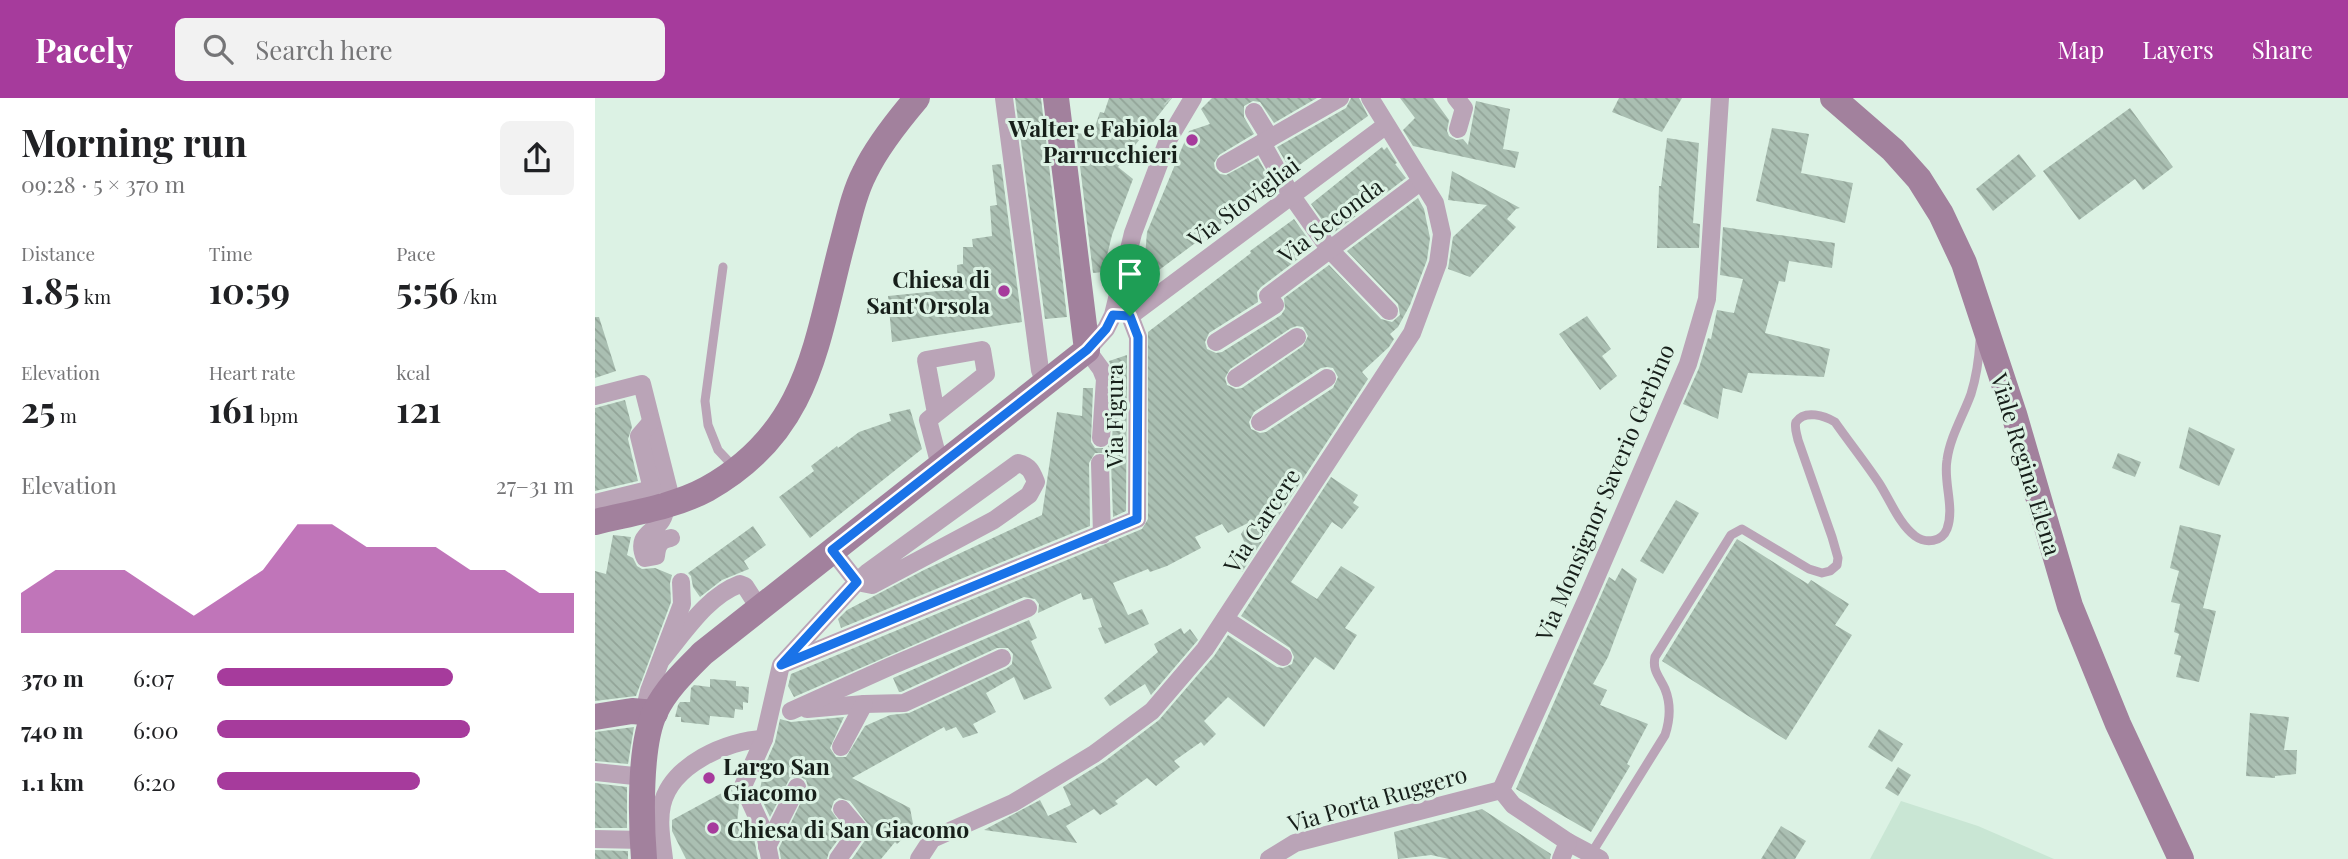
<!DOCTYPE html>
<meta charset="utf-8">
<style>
body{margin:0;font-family:"Playfair Display",serif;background:#f2f2f2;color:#202124;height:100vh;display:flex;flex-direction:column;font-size:26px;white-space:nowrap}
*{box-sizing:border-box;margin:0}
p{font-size:23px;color:#757577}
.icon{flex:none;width:38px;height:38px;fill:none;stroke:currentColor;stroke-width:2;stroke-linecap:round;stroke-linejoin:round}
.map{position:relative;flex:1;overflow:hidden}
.panel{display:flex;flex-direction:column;background:#fff;width:595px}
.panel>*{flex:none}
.pin{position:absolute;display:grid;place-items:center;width:60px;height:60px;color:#fff;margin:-72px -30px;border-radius:50% 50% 50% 0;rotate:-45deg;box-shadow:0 0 7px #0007}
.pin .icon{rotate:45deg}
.round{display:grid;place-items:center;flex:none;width:74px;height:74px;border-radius:10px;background:#f2f2f2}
.summary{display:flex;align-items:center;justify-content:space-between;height:119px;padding:0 21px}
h1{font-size:38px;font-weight:700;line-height:52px}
.stats{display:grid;grid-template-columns:repeat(3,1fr);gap:10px;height:119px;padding:7px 21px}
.stats div{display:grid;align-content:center}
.stats b{font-size:35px;font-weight:700}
.stats small{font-size:19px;font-weight:400}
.stats p{font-size:19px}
.chart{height:196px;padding:14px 21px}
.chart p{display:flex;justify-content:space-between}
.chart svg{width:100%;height:126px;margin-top:7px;fill:#a63b9c;opacity:.7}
ul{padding:0 21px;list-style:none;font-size:23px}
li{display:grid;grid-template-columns:112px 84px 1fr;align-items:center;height:52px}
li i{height:18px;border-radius:9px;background:#a63b9c}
header{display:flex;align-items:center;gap:42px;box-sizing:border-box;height:98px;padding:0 35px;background:#a63b9c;color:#fff}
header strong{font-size:33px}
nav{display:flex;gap:38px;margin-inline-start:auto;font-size:24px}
.search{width:490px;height:63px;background:#f2f2f2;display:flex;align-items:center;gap:18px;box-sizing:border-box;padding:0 24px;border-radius:10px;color:#757577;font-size:26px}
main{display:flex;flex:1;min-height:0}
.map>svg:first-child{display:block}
</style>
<header>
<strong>Pacely</strong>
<div class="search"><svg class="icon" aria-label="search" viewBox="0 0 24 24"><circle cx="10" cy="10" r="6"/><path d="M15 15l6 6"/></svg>Search here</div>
<nav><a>Map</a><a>Layers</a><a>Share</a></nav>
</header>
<main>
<section class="panel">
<div class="summary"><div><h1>Morning run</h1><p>09:28 · 5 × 370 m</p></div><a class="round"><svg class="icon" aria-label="share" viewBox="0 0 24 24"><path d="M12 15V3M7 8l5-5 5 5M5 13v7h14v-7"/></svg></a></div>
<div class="stats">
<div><p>Distance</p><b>1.85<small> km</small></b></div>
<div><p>Time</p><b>10:59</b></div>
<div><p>Pace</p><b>5:56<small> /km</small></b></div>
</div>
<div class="stats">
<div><p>Elevation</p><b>25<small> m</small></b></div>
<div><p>Heart rate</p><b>161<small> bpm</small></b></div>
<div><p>kcal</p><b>121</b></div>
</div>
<div class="chart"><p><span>Elevation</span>27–31 m</p>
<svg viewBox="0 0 160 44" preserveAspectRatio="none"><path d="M0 44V30L10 22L20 22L30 22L40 30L50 38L60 30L70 22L80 6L90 6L100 14L110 14L120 14L130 22L140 22L150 30L160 30V44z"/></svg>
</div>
<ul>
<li><b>370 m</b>6:07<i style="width:66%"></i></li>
<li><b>740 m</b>6:00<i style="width:71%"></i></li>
<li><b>1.1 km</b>6:20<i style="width:57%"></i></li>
</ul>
</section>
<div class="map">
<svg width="1753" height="761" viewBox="0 0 1753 761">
<defs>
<pattern id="building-back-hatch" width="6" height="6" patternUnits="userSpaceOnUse" patternTransform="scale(1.75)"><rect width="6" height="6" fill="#aabfb2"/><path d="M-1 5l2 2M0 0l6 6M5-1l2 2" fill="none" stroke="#92a498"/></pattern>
</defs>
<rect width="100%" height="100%" fill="#dcf2e4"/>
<!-- built -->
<path fill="#c9e6d4" d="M1306 703 1383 728 1459 761H1275Z"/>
<!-- building -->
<g fill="url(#building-back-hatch)" fill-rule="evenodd">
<path d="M420 0H446L472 219 450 221Z"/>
<path d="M514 0H577L523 69 538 81 517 137 508 174 498 175 481 35 497 37 505 14 509 15Z"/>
<path d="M617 0H722L679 25 665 4 658 3 649 8V19L659 36 624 57 619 65 620 71 625 76 631 77 663 60 678 87 552 181 550 158 552 134 594 33 615 26 606 11Z"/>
<path d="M756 0H764L773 18 696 73 682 49 751 10Z"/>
<path d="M805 0H838L854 22 852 33 854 38 861 42 868 41 873 47 881 3 915 11 908 51 924 54 920 70 818 48 808 32 820 20Z"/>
<path d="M1024 0H1087L1067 34 1017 14Z"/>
<path d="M1535 10 1578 69 1548 92 1540 81 1484 122 1448 73Z"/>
<path d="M1177 30 1214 36 1206 75 1258 85 1250 125 1161 103Z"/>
<path d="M1072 40 1104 45 1098 125 1105 126 1104 150H1062L1064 88H1066Z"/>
<path d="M787 49 789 52 792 49 802 65 800 66 811 80 737 136 716 106Z"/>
<path d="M1424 56 1441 78 1398 113 1381 91Z"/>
<path d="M406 66 427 224 297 244 293 198 363 191 362 167 368 166V149H378L377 141 397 138 395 108 402 107 397 67Z"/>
<path d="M857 73 925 110 921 111 912 121 921 129 875 179 853 171 858 139 892 107 853 102Z"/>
<path d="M823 100 829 111 835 140 832 162 815 207 803 229 795 236 799 241 794 249 767 274 773 281 647 474 638 468 656 460 646 436 653 425 633 435 627 426 600 439 606 450 572 468 555 474 553 471 518 485 533 517 547 511 554 526 510 546 503 530 507 529 497 500 488 502 486 495 443 515 444 506 440 501 429 499 199 599 193 588 196 576 547 431 553 421V234L656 155 655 153 699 121 719 149 666 189 662 194 663 204 614 235 610 244 612 251 621 255 627 254 686 217 690 211 689 200 734 167 786 221 797 224 805 217 803 206 752 153ZM702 228 708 229 713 238 708 248 647 290 641 291 632 287 630 280 635 271 696 230ZM732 269 738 270 743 279 738 290 671 334 665 335 656 331 654 324 659 314 726 270Z"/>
<path d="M1128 129 1240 145 1237 170 1194 163 1190 184 1184 183 1170 235 1235 251 1229 279 1153 275 1147 295 1128 290 1123 321 1088 306 1104 270 1113 240 1116 241 1122 212 1139 215 1148 181 1125 177Z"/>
<path d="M992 218 1016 251 1007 258 1022 278 1005 292 964 236Z"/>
<path d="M0 219H4L21 273 0 280Z"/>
<path d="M532 257 531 413 518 419 516 364 510 355H500L494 365 495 428 246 530 243 521 252 512 329 472 447 417 462 314 487 318 488 290H498L496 344 500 350H512L517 341 521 282 514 263Z"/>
<path d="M30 302 37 329 33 341 43 383 0 393V310Z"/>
<path d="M315 311 327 351 215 440 184 399 219 373 216 368 242 348 243 350 264 334 296 323 294 316Z"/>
<path d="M1594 329 1640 351 1624 388 1584 370Z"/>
<path d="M1523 355 1546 364 1540 379 1517 370Z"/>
<path d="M736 379 763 397 758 405 764 409 747 431 737 424 696 484 722 501 746 468 780 489 750 530 762 537 739 572 720 559 669 629 633 599 609 623 621 636 609 648 606 644 579 663 585 669 561 688 552 680 520 703 523 706 505 717 499 711 471 728 482 745 389 732 445 702 453 718 476 707 468 689 510 663 564 622 619 558 633 537 682 569 688 570 697 566 699 559 695 550 646 518Z"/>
<path d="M1081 402 1104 415 1068 476 1045 463Z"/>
<path d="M1585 427 1626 437 1608 510 1621 513 1604 584 1581 579 1586 558 1579 556 1584 536 1579 534 1585 506 1576 504 1584 473 1575 470Z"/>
<path d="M158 428 171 447 149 463 154 471 127 482 105 499 98 489 96 478 93 475Z"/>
<path d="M18 437 36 439 32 457 38 460 42 468 47 471 60 470 77 477 75 485 76 504 41 598 0 603V473L11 476Z"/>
<path d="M1142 441 1213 486 1216 482 1254 506 1240 527 1257 537 1191 642 1067 563Z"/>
<path d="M1027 470 1042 481 1013 559 998 586 1012 592 1005 607 1053 626 1032 666 1035 668 996 734 921 691 1014 479 1020 483Z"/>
<path d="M434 522 442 540 436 543 457 590 429 602 419 579 391 595 401 614 378 626 383 635 368 640 361 629 351 633 349 629 257 680 315 710 319 731 302 746 300 744 286 761H257L273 738 275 729 255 703 244 700 239 703 236 712 250 732 234 754 232 761H186L184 750 213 689 211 682 206 679 195 680 175 719 164 696 170 667 180 644 185 621 196 624 249 619 235 650 241 659H251L270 628 295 617 314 615 412 570 417 566 418 556 413 550H402L306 594H304L298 580Z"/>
<path d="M586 530 589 536 595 531 603 542 556 597 550 586 515 608 509 600 563 554 559 546Z"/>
<path d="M115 581 141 583V588L154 589 153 605 148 604V612L140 611 139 620 115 618 114 627 86 624V619H80L83 607 85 604H95L96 590 99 587 115 589Z"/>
<path d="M1655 615 1694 619 1689 652H1702L1701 676 1680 678V680L1651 678Z"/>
<path d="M39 629 33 666 0 663V634Z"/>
<path d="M1284 631 1308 646 1297 664 1273 649Z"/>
<path d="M1303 669 1316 677 1303 698 1290 690Z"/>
<path d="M0 685 32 689V730H0Z"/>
<path d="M136 690 144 706 142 725 153 727 159 740 163 761H91L77 733V722Z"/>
<path d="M887 711 956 756 955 761H854L836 757 803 761 799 734Z"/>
<path d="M1186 728 1211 743 1200 761H1166Z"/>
<path d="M0 752 33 753V761H0Z"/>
</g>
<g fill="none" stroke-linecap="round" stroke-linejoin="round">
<!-- street-tunnel -->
<path stroke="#bed2c6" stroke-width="18" stroke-dasharray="18 9" stroke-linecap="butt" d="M575 0 576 1"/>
<!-- lane -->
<g stroke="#baa4b7" stroke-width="9">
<path d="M128 169 110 303 113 327 123 352 138 368"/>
<path d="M996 756 1070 637C1075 622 1076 606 1070 591 1065 579 1057 573 1060 559L1136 437 1147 431 1214 471 1227 475 1235 473 1242 467 1243 460 1237 439 1203 342C1202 337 1199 329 1201 324 1210 311 1230 318 1240 324 1254 344 1270 364 1284 385 1295 402 1304 426 1320 438 1331 446 1347 444 1352 431 1360 409 1348 384 1352 362 1355 339 1368 318 1376 296 1381 280 1384 260 1385 243"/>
</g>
<!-- street -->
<g stroke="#baa4b7" stroke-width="18">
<path d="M409 0 445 272 450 286"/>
<path d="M861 0 869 10 863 31"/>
<path d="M659 14 675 40"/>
<path d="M667 45 696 97 735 152 794 213"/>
<path d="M630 66 745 0"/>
<path d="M535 218 790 28"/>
<path d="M621 244 680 207 673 198 825 84"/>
<path d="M641 280 702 239"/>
<path d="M0 298 47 286 77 405"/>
<path d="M341 315 331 262 387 252 391 276 333 322 345 368"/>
<path d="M665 324 732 280"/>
<path d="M506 340 510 281 506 271 492 252 511 231 518 217 538 135 573 42 598 0"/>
<path d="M505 365 507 437"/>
<path d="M0 405 57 391 44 338 56 324"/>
<path d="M70 407C72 436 37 430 50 460L61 458C62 447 65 442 76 440"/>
<path d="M630 521 688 559"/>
<path d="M67 561C89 535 112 498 145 486L150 488 164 510"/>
<path d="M191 565 542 421 543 239 535 218"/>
<path d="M212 611 269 606 309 605 407 560"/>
<path d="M196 613 296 568 433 510"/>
<path d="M49 614 54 593 87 506 86 484"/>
<path d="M246 649 269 606"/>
<path d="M0 674 49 679"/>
<path d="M0 741 48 742"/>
<path d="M973 744 1005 761"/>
<path d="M172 749 202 689"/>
<path d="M69 761C67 743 63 725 67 707 76 667 132 642 169 641"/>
<path d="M175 761 170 736 148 688 169 641 186 567 262 484 273 474 423 365C435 368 437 374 441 384L434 397 399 422 277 487 262 484 237 452"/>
<path d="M243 761 264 731 247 711"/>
<path d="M324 761 337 741 418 705 499 656 557 613 610 551 817 235 843 165 847 136 840 105 775 0"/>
<path d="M674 761 700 745 906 692"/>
<path d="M966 761 973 744 918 707 906 692 994 496 1093 266 1112 201 1125 0"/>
</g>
<!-- secondary -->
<g stroke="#a2819d" stroke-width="26">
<path d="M1238 0 1298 52 1324 81 1346 116 1369 165 1419 316 1475 508 1523 626 1586 761"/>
<path d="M0 424C37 415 79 409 112 391 212 335 220 251 246 150 253 125 258 97 270 74 281 51 305 20 322 0"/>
<path d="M0 619 37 613 60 615"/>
<path d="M49 761C46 724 44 647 60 614 71 591 90 573 108 555L492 252 461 0"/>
</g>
</g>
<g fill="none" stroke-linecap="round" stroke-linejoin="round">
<!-- route casing -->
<g stroke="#fff" stroke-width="14">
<path id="route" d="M518 217 535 218 543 239 542 421 186 567 262 484 237 452 492 252 511 231Z"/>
</g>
<!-- route -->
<use href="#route" stroke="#1a73e8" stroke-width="9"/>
</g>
<!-- markers -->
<g fill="#a63b9c" stroke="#dcf2e4" stroke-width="2.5">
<circle cx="597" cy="42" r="7"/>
<circle cx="409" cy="193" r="7"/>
<circle cx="114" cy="680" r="7"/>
<circle cx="118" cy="730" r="7"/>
</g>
<g text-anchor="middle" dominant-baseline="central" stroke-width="6" stroke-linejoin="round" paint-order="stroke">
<!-- poi labels -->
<g font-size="23" font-weight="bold" fill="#171f1a" stroke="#dcf2e4" text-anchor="end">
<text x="583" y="29">Walter e Fabiola<tspan x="583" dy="26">Parrucchieri</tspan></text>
<text x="395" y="180">Chiesa di<tspan x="395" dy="26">Sant'Orsola</tspan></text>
<text x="128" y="667" text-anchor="start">Largo San<tspan x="128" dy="26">Giacomo</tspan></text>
<text x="132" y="730" text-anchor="start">Chiesa di San Giacomo</text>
</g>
<!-- street labels -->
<g font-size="23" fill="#171f1a" stroke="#dcf2e4">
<text transform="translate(648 103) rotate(-37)">Via Stovigliai</text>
<text transform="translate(735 122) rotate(-37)">Via Seconda</text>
<text transform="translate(518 318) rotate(-90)">Via Figura</text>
<text transform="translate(1432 366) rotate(73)">Viale Regina Elena</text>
<text transform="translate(1009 394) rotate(-67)">Via Monsignor Saverio Gerbino</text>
<text transform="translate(666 422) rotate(-57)">Via Carcere</text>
<text transform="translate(782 700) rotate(-16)">Via Porta Ruggero</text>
</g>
</g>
</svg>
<div class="pin" style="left:535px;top:218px;background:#1e9e55"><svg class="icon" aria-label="arrive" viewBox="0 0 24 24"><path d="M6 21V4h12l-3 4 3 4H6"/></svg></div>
</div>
</main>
